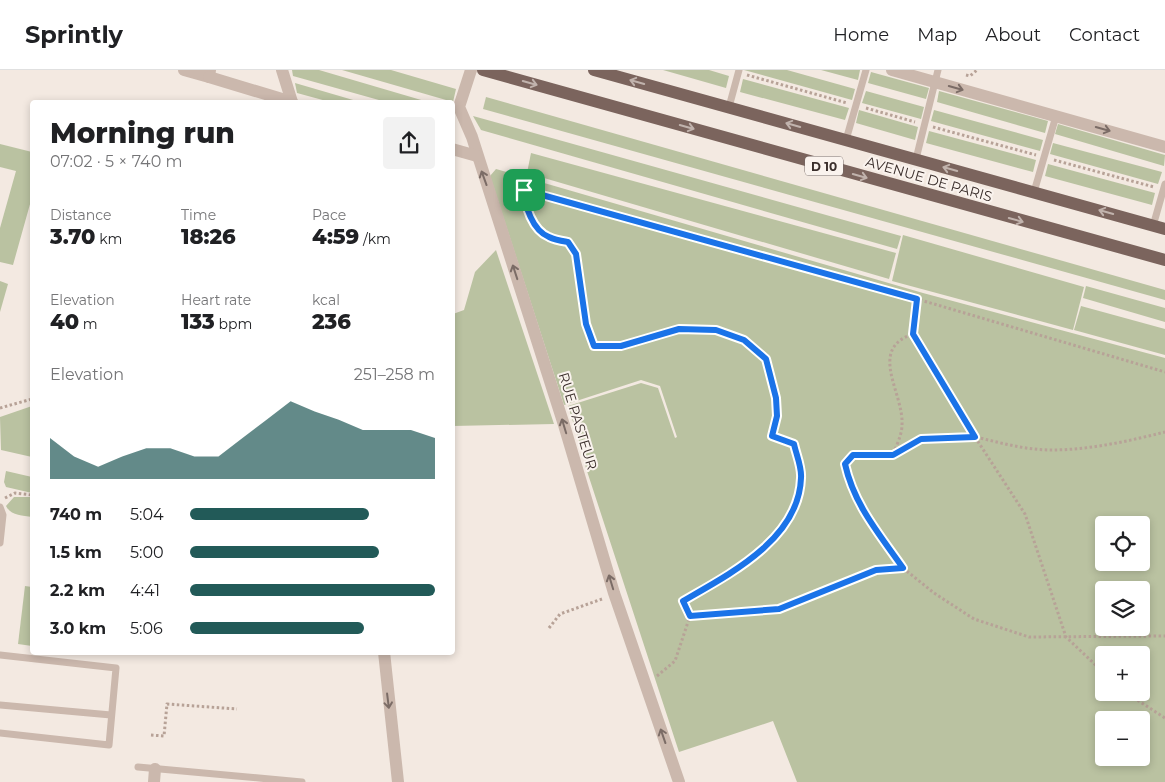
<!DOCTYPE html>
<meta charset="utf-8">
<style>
body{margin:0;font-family:Montserrat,sans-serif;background:#f2f2f2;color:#202124;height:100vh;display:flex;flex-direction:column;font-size:19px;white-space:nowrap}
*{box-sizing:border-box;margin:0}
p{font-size:16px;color:#757577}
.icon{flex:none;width:28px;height:28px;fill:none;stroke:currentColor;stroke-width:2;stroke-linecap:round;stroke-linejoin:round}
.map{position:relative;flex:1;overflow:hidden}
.drawer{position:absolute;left:30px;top:30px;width:425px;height:555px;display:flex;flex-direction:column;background:#fff;border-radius:5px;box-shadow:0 2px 8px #0003}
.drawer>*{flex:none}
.tools{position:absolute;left:1095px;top:446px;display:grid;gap:10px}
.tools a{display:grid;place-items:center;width:55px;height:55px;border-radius:5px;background:#fff;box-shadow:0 2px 8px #0003;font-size:25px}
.pin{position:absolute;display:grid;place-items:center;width:42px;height:42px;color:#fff;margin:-21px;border-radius:10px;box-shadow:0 2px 8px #0006}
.round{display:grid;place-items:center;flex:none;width:52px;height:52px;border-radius:5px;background:#f2f2f2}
.overview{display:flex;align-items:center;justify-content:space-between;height:85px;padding:0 20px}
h1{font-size:28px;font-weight:800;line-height:38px}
.stats{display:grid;grid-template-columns:repeat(3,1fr);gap:8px;height:85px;padding:5px 20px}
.stats div{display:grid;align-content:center}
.stats b{font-size:21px;font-weight:800}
.stats small{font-size:14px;font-weight:400}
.stats p{font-size:14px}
.chart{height:140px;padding:10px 20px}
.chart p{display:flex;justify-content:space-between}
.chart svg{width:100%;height:90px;margin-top:5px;fill:#225a58;opacity:.7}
ul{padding:0 20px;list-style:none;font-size:16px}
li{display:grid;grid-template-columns:80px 60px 1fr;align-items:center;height:38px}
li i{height:12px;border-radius:6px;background:#225a58}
header{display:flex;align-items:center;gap:30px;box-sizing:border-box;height:70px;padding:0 25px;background:#fff;border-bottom:1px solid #e0e0e0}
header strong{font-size:24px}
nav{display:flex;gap:28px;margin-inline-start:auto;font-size:18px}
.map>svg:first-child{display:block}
</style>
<header>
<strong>Sprintly</strong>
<nav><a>Home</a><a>Map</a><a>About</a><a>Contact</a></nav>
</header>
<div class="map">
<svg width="1165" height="712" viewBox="0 0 1165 712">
<rect width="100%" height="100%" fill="#f3e9e1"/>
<!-- green -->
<g fill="#bac2a1" fill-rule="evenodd">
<path d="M292 0H319L428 32H386L293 6Z"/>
<path d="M342 0H391L456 19 453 32Z"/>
<path d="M663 0H709L729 6 726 18Z"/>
<path d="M744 0H787L855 19 852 30Z"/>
<path d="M821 0H860L858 10Z"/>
<path d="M871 2 929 18 926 29 868 13Z"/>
<path d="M743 9 849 38 845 50 740 22Z"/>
<path d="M295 13 360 32H330L297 23Z"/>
<path d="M866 21 924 37 921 49 862 33Z"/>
<path d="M939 21 1048 51 1045 63 937 32Z"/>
<path d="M486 27 1165 220V230L483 39Z"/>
<path d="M859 40 918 57 915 70 856 53Z"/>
<path d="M934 40 1043 70 1040 81 931 51Z"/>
<path d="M473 46 901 166 897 179 481 60Z"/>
<path d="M1058 54 1165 85 1164 96 1055 64Z"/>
<path d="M929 61 1036 90 1033 102 926 73Z"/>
<path d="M1053 73 1162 102 1158 114 1050 84Z"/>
<path d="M0 74 32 82V127L13 195 0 192V158L16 101 0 97Z"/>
<path d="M531 83 896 183 889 209 527 103Z"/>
<path d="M1048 94 1155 123 1152 135 1045 106Z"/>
<path d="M496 99 923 223 1165 288V712H797L773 651 679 682 585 395 586 393 568 336 641 313 658 318 675 368 677 367 660 316 641 310 564 335 490 106ZM1104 455H1141V492H1104ZM1104 520H1141V558H1104ZM1104 585H1141V622H1104ZM1104 650H1141V688H1104Z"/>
<path d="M903 165 1084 217 1073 260 892 211Z"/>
<path d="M496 180 554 354 453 356V244L464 240 475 202Z"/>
<path d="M0 211 8 214 0 242Z"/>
<path d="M1086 216 1165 238V252L1083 228Z"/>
<path d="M1081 236 1165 259V285L1074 260Z"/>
<path d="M32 336V387L1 380 0 347Z"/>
<path d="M6 401 32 407V423L6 417 4 412Z"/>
<path d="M14 427H32V447C22 445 11 446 6 436Z"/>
<path d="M25 516 32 517V576L18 574Z"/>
</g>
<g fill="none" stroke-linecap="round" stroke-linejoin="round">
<!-- path -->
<g stroke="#b7a297" stroke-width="3" stroke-dasharray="2.5 2.5" stroke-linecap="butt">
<path d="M747 5 847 33"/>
<path d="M966 5 970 6 977 0"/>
<path d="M866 38 915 52"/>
<path d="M933 57 1036 85"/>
<path d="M1054 90 1154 117"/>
<path d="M0 338 32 329"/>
<path d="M975 367 1025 444 1066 567 1104 603"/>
<path d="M976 367C1001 373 1026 380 1051 380 1089 380 1129 371 1165 362"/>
<path d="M893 385 921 369 975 367 913 264 917 229"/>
<path d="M5 428 15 423 32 425"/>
<path d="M903 498 934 523 974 549 1029 567 1165 566"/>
<path d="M690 546 683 531C730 504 799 469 801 408 802 397 796 384 794 374L772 366 777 346 776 328 766 289 744 270 716 260 679 259 621 276H594L586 254 576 184 568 172C562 171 555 170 549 167 532 160 525 136 524 120L917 229 1165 302"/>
<path d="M549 558 560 544 602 529"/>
<path d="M657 606 675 591 690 546 779 539 876 500 903 498C880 465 855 435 845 395L853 385H893C896 376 902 365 902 355 904 323 867 279 913 264"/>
<path d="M1125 622 1165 648"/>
<path d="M151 665 164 666 167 634 237 639"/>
</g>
<!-- lane -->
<g stroke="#cbb8ad" stroke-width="7">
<path d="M729 37 739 0"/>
<path d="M846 70 866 0"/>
<path d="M916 89 938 0"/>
<path d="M1034 122 1056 46"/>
<path d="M1153 156 1165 114"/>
<path d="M0 437 3 445 0 473"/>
<path d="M0 585 116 598 109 675 0 663"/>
<path d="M0 635 111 645"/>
<path d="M138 697 302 712"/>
</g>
<!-- street -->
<g stroke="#cbb8ad" stroke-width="12">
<path d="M184 0 209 7 210 0"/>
<path d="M282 0 292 32"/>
<path d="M471 0 459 37 472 67 564 355 614 523 679 712"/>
<path d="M892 0 1165 77"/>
<path d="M209 7 292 32"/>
<path d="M452 79 477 86"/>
<path d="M384 582 398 712"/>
<path d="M154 712 155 699"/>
</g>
<!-- primary -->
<g stroke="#7b645d" stroke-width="12">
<path d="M483 0 1165 190"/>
<path d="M594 0 1165 159"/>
</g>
</g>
<!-- one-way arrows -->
<defs><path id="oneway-shaft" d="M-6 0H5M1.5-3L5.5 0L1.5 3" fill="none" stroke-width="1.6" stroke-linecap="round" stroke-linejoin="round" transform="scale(1.25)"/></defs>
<g stroke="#c1b3ad">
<use href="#oneway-shaft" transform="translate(637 12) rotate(-164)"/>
<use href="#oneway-shaft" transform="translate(530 13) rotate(16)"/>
<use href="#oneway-shaft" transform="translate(793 55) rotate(-164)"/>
<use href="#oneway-shaft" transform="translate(687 57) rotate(16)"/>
<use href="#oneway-shaft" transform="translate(950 99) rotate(-164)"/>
<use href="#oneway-shaft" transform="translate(860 106) rotate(16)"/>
<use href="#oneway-shaft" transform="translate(1106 142) rotate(-164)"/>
<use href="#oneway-shaft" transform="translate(1016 150) rotate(16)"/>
</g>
<g stroke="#7b6c66">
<use href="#oneway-shaft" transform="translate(956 18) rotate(16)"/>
<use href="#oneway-shaft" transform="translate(1103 59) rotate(16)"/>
<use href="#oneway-shaft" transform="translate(484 108) rotate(-110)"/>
<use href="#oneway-shaft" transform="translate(515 202) rotate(-108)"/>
<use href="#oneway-shaft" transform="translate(564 356) rotate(-107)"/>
<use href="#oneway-shaft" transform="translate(611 512) rotate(-107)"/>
<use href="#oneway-shaft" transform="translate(388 631) rotate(83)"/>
<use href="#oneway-shaft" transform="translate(663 666) rotate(-109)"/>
</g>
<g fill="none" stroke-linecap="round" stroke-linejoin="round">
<!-- route casing -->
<g stroke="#fff" stroke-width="10">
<path id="route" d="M524 120 917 229 913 264 975 367 921 369 893 385H853L845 394C854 435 880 465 903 498L876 500 779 539 690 546 683 531C730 504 799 469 801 408 802 397 796 384 794 374L772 366 777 346 776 328 766 289 744 270 716 260 679 259 621 276H594L586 254 576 184 568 172C562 171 555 170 549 167 532 160 525 136 524 120Z"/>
</g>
<!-- route -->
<use href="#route" stroke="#1a73e8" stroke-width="6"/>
</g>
<g text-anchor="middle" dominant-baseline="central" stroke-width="4" stroke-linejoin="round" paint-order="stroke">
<!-- shield labels -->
<rect fill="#faf3ee" stroke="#746966" stroke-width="1" x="805" y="86.5" width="38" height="19" rx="4"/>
<g font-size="12" font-weight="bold" fill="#3a2e2b">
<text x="824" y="96">D 10</text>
</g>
<!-- street labels -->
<g font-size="14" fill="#3a2e2b" stroke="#faf3ee">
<text transform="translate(929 109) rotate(16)">AVENUE DE PARIS</text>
<text transform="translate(578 351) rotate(73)">RUE PASTEUR</text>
</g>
</g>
</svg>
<div class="tools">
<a><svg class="icon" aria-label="locate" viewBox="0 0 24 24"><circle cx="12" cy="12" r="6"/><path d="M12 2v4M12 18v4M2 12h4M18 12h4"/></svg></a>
<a><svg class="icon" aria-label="layers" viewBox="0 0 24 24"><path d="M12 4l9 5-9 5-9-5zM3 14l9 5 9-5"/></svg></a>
<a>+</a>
<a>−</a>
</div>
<div class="pin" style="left:524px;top:120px;background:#1e9e55"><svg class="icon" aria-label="arrive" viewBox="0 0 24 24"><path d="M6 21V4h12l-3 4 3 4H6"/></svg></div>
<section class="drawer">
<div class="overview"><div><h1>Morning run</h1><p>07:02 · 5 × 740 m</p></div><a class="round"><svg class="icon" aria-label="share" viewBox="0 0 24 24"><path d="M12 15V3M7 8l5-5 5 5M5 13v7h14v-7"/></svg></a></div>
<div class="stats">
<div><p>Distance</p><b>3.70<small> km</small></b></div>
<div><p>Time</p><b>18:26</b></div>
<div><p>Pace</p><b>4:59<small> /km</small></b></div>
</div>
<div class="stats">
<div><p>Elevation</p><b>40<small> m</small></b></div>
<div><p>Heart rate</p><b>133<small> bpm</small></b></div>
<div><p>kcal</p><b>236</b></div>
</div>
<div class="chart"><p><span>Elevation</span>251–258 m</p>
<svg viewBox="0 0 160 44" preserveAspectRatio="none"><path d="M0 44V24L10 33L20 38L30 33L40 29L50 29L60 33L70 33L80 24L90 15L100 6L110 11L120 15L130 20L140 20L150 20L160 24V44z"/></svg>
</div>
<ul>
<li><b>740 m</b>5:04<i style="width:73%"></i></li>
<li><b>1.5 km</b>5:00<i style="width:77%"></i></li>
<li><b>2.2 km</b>4:41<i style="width:100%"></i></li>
<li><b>3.0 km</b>5:06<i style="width:71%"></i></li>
</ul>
</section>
</div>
